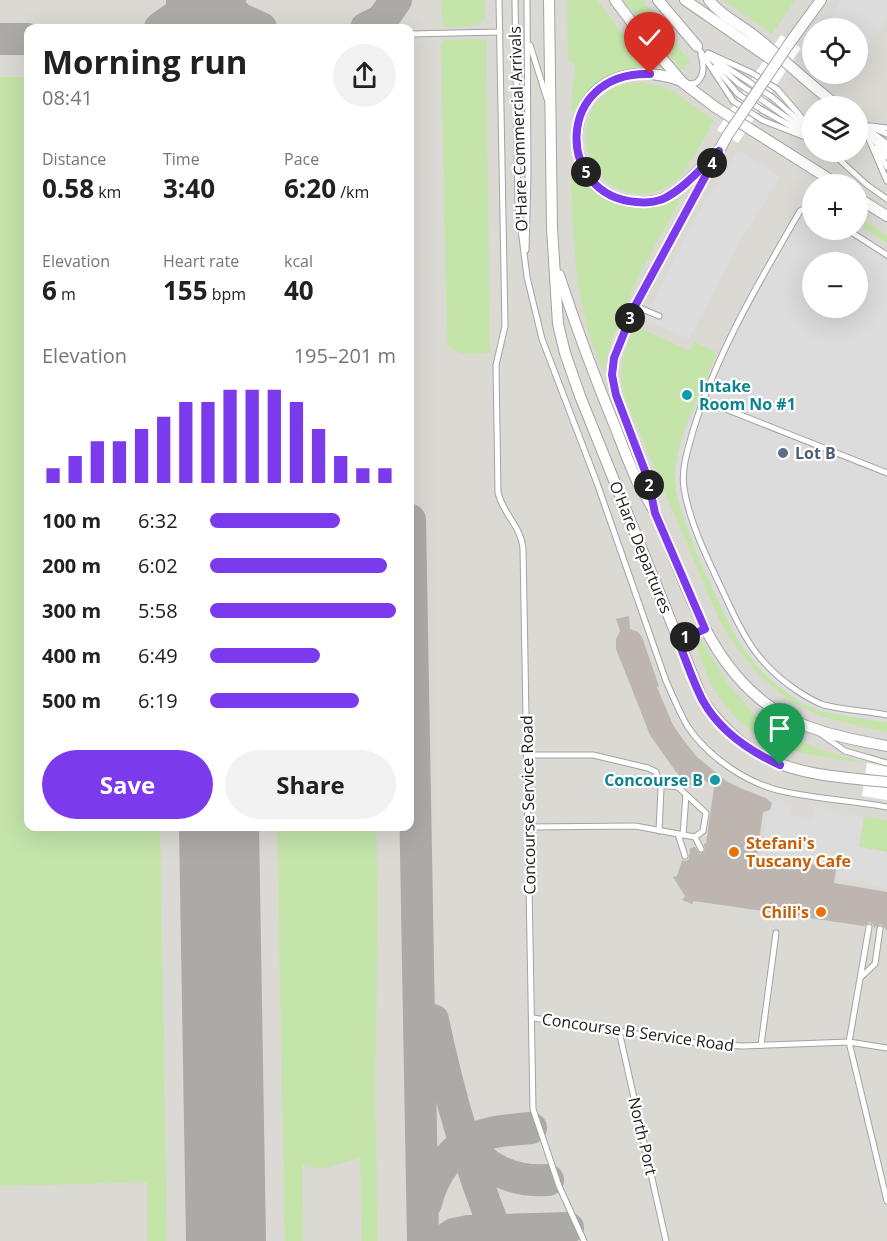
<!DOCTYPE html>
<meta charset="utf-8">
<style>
body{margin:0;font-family:"Open Sans",sans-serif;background:#f2f2f2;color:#202124;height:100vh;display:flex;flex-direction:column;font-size:22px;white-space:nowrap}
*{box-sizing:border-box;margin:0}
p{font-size:20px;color:#757577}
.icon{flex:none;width:33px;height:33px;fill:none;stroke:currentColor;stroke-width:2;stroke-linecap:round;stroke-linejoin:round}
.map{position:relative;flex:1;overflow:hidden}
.side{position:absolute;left:24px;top:24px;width:390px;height:807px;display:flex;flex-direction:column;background:#fff;border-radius:12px;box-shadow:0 6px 24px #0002}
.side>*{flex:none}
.buttons{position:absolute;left:802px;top:18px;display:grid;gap:12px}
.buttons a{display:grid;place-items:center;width:66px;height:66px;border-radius:50%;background:#fff;box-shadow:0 6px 24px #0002;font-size:30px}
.pin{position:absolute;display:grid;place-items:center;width:51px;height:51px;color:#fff;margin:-62px -26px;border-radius:50% 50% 50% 0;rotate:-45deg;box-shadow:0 0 6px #0007}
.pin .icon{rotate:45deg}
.km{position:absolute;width:30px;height:30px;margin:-15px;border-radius:50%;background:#222;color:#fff;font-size:16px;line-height:30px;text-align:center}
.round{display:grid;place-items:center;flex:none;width:63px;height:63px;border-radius:32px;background:#f2f2f2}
.head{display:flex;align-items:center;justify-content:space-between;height:102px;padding:0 18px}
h1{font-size:33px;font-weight:700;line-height:45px}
.stats{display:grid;grid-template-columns:repeat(3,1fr);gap:9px;height:102px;padding:6px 18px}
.stats div{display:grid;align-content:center}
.stats b{font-size:26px;font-weight:700}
.stats small{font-size:16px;font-weight:400}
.stats p{font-size:16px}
.chart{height:168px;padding:12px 18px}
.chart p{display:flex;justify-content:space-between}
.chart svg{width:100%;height:108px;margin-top:6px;stroke:#7c3aed;stroke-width:6}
.action{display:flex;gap:12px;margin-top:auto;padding:12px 18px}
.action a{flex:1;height:69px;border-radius:36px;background:#7c3aed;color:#fff;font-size:24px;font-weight:700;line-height:69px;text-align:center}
.action a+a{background:#f2f2f2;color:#202124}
ul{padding:0 18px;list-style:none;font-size:20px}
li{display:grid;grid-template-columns:96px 72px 1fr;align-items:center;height:45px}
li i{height:15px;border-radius:8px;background:#7c3aed}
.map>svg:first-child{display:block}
</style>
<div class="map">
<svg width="887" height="1241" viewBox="0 0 887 1241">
<rect width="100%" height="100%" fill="#ece9e2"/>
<!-- airport -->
<path fill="#dbd9d3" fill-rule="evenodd" d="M0 0H887V1241H0ZM28 28H410V826H28ZM813 28H858V74H813ZM813 106H858V152H813ZM813 184H858V230H813ZM813 262H858V308H813Z"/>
<!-- grass -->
<g fill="#c4e4aa">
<path d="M441 0H485V19L473 26 443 27Z"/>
<path d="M567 0H597L619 30 655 67C615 66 595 77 575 112L571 111 575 64 568 61Z"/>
<path d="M624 0H643L690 62 681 70Z"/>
<path d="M723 0H795L772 34Z"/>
<path d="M486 39 490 353C474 353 457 358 447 343L441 46 444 40Z"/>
<path d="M0 77H28V826L160 827 167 1241H147V1182L0 1186Z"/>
<path d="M644 82 670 89 714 120C703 139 689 172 671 184 621 218 565 157 594 107 599 98 607 90 617 86 626 83 635 83 644 82Z"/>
<path d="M571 166 577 167C603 209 639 215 682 196L638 277 613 337 603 372C574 304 572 239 571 166Z"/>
<path d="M858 216 887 235V243L858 224Z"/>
<path d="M636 326 690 351 694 342 714 351 716 357C701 392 677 435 675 473 674 517 729 631 757 665 769 680 789 696 807 705 831 716 861 718 887 722V732C866 727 845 723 824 717 774 699 741 660 717 615L623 393C618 364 624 351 636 326Z"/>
<path d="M701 641 728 684 754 714 770 727 818 749 867 763C811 755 758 752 723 702 718 695 713 689 710 682 704 669 700 656 696 642Z"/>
<path d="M864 817 887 820V852L859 847Z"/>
<path d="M277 827H376L378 903 375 1092 378 1241H362L360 1154 359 1158 321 1169 302 1165 303 1241H285Z"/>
</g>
<!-- parking -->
<g fill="#dcdcdc" fill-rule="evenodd">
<path d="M842 0H887V20L858 60V28H821Z"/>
<path d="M738 150 780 177 742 238 689 339 645 320 680 248 706 201Z"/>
<path d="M806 195 813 199V230H858L887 249V722L820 711 806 705 788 693 771 680 758 667 741 645 729 623 697 552 678 500 676 488 675 474 680 446 716 357 751 288ZM813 262H858V308H813Z"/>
<path d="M769 799 792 805 790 817 812 821 815 809 864 817 859 847 887 852V887L837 879 839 868 761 855Z"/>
</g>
<!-- pier -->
<g fill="#fff">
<path d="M781 35 801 48 738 143 717 130Z"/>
<path d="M867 763 887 767V800L862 796Z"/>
</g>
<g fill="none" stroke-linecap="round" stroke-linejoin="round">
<!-- taxiway -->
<g stroke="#abaaa6" stroke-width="32">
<path d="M221 0 239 18 261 28"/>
<path d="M160 28 185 10 192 0"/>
<path d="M366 28 382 20 396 0"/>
<path d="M0 39H28"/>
<path d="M410 520 423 1241"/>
<path d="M433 1020C449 1096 470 1169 500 1241"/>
<path d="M465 1140C483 1170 515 1182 548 1180"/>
<path d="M426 1203C433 1175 451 1147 480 1136 495 1130 514 1130 531 1128"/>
<path d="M443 1241 454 1234 469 1231 568 1228"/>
</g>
<!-- runway -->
<g stroke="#abaaa6" stroke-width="80">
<path d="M206 0V28"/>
<path d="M219 826 226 1241"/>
</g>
</g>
<!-- building -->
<path fill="#bdb5af" d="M629 616 630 629 638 632 642 637 659 686 657 687 673 725 682 738 696 756 726 781 740 788 766 798 772 803 770 810 763 812 757 856 836 868 834 883 887 892V930L881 924 874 928 873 924 869 922 864 926 701 902 694 901 692 904 682 900 685 896 673 877 677 876 682 860 686 861 689 859 690 848 695 847 700 854 705 851 704 844 706 843 714 788 703 779 694 789 676 772 650 735 616 649V639L620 631 616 619Z"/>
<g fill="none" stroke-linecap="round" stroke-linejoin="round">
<!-- service casing -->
<g stroke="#a3a3a3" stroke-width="7">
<g id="service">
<path d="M499 0 505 326 496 365 498 492C502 513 521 526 523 548L533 1109 559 1186 584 1241"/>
<path d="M515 0 518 205 527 277 542 339 597 483 666 681C673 696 679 712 688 727 709 758 749 785 786 792 819 799 854 801 887 807"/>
<path d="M410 34 500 32"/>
<path d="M530 45 547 99"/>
<path d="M697 46 733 101 762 120 813 140"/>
<path d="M708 53 752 73 777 89 813 131"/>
<path d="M707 55 738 83 813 136"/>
<path d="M717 61 772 97 808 129"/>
<path d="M715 67 738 94 762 110 805 134"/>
<path d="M689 84 696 83C705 76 704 65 701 55"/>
<path d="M858 122 868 137 887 181"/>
<path d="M859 122 887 134"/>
<path d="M871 126 887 128"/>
<path d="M869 130 887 144"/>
<path d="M868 132 887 157"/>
<path d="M879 141 887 150"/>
<path d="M876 148 887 167"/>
<path d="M831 152 867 185 887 199"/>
<path d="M813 207 809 206 800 211C759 282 717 352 693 431 688 449 681 469 684 488 689 523 711 566 726 598 744 638 759 665 796 690 805 696 814 702 824 705 844 710 866 711 887 715"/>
<path d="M848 230 887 255"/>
<path d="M526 250 528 174 527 0"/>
<path d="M635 306 659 316"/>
<path d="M703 400 887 473"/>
<path d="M679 640 705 629"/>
<path d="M821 734 845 751 887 763"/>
<path d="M527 755H593L648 768 656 772 661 789 659 831"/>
<path d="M660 785 678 787 706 813 703 831 695 837"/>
<path d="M528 827 635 826 695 837 701 849"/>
<path d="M678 834 685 856"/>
<path d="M683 835 686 795"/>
<path d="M869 927 849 1042 887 1201"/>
<path d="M861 977 875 964 880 929"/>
<path d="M533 1018 696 1043 742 1046 849 1042 887 1048"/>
<path d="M619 1031 666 1241"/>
<path d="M761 1045 776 933"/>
</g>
</g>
<!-- minor casing -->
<g stroke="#a3a3a3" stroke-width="12">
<g id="minor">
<path d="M549 0 552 228 558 324 565 353 580 396 703 701C754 772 805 774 887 782"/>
<path d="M615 0 636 28 682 82 715 107 837 184"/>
<path d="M658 0 697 46"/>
<path d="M685 0 775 62"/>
<path d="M709 0C720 15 738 23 752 34 782 57 808 84 838 106"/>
<path d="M791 41 821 0"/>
<path d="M679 80C562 43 546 186 628 201 639 203 653 203 664 198 682 190 697 171 712 157"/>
<path d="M858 198 887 216"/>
<path d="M559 275C576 327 595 378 616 429 623 447 630 466 638 483 644 494 651 504 656 515 686 582 706 660 768 705 803 731 845 738 887 746"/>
<path d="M653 503 648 479 616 395 612 375 614 358 635 306 727 136"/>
</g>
</g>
<!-- service -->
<use href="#service" stroke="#fff" stroke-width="5"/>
<!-- minor -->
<use href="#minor" stroke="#fff" stroke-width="10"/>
<!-- minor-bridge casing -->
<g stroke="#a3a3a3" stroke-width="12" stroke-linecap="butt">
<path id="minor-bridge" d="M727 136 791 41"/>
</g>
<!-- minor-bridge -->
<use href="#minor-bridge" stroke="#fff" stroke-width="10"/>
</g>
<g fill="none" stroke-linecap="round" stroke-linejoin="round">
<!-- route casing -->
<g stroke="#fff" stroke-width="12">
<path id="route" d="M650 74C554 71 555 196 636 202 645 203 655 202 663 199 684 189 702 167 719 151L635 306 614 358 612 375 616 395 648 479 655 513 705 629 678 641C686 660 693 682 703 701 720 731 749 751 780 765"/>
</g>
<!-- route -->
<use href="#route" stroke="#7c3aed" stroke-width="8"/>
</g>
<!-- markers -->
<g fill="#0f9aa8" stroke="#fff" stroke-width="2">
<circle cx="687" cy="395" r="6"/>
<circle cx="715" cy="780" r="6"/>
</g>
<circle fill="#5c6f8a" stroke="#fff" stroke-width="2" cx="783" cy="453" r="6"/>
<g fill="#e8710a" stroke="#fff" stroke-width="2">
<circle cx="734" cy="852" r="6"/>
<circle cx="821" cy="912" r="6"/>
</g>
<g text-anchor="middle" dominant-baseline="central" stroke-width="4.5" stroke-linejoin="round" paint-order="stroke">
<!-- street labels -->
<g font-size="16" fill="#1c1c1c" stroke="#fff">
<text transform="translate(518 129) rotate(-92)">O'Hare Commercial Arrivals</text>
<text transform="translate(641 547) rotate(68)">O'Hare Departures</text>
<text transform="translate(528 805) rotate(-91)">Concourse Service Road</text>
<text transform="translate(638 1032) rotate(8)">Concourse B Service Road</text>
<text transform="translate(643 1136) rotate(77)">North Port</text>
</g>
<!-- culture labels -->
<g font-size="16" font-weight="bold" fill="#0d838f" stroke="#fff" text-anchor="start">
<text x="699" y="386">Intake<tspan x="699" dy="18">Room No #1</tspan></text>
<text x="703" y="780" text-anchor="end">Concourse B</text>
</g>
<!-- service labels -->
<g font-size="16" font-weight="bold" fill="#4e5e75" stroke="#fff" text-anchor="start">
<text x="795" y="453">Lot B</text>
</g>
<!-- food labels -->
<g font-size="16" font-weight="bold" fill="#c56008" stroke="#fff" text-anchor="start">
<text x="746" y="843">Stefani's<tspan x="746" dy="18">Tuscany Cafe</tspan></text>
<text x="809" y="912" text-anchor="end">Chili's</text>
</g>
</g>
</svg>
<div class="buttons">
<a><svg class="icon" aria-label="locate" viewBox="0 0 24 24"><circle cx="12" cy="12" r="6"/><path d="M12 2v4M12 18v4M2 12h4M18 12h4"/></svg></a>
<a><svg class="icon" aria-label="layers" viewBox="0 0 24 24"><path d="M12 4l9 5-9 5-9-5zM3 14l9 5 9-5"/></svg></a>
<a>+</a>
<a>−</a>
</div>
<div class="pin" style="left:780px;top:765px;background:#1e9e55"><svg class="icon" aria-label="arrive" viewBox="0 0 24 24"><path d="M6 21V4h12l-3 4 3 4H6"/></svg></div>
<div class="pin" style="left:650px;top:74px;background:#d93025"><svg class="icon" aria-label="check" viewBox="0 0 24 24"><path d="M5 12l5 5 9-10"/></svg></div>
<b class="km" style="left:685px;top:637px">1</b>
<b class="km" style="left:649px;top:485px">2</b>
<b class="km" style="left:630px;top:318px">3</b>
<b class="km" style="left:712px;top:163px">4</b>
<b class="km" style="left:586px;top:172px">5</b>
<section class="side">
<div class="head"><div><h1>Morning run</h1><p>08:41</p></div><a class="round"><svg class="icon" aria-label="share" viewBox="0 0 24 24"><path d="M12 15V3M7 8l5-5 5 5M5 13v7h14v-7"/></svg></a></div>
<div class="stats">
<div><p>Distance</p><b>0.58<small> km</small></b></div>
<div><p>Time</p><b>3:40</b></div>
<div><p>Pace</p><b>6:20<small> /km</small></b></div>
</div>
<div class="stats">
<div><p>Elevation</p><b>6<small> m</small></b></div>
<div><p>Heart rate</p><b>155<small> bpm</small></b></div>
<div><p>kcal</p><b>40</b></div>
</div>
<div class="chart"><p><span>Elevation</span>195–201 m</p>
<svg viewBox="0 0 160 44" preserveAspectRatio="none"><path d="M5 44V38M15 44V33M25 44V27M35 44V27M45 44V22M55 44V17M65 44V11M75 44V11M85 44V6M95 44V6M105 44V6M115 44V11M125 44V22M135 44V33M145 44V38M155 44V38"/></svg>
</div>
<ul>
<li><b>100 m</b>6:32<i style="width:70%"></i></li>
<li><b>200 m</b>6:02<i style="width:95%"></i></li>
<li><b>300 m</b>5:58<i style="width:100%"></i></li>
<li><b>400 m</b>6:49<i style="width:59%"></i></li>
<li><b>500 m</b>6:19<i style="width:80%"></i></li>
</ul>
<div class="action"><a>Save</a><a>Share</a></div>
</section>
</div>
